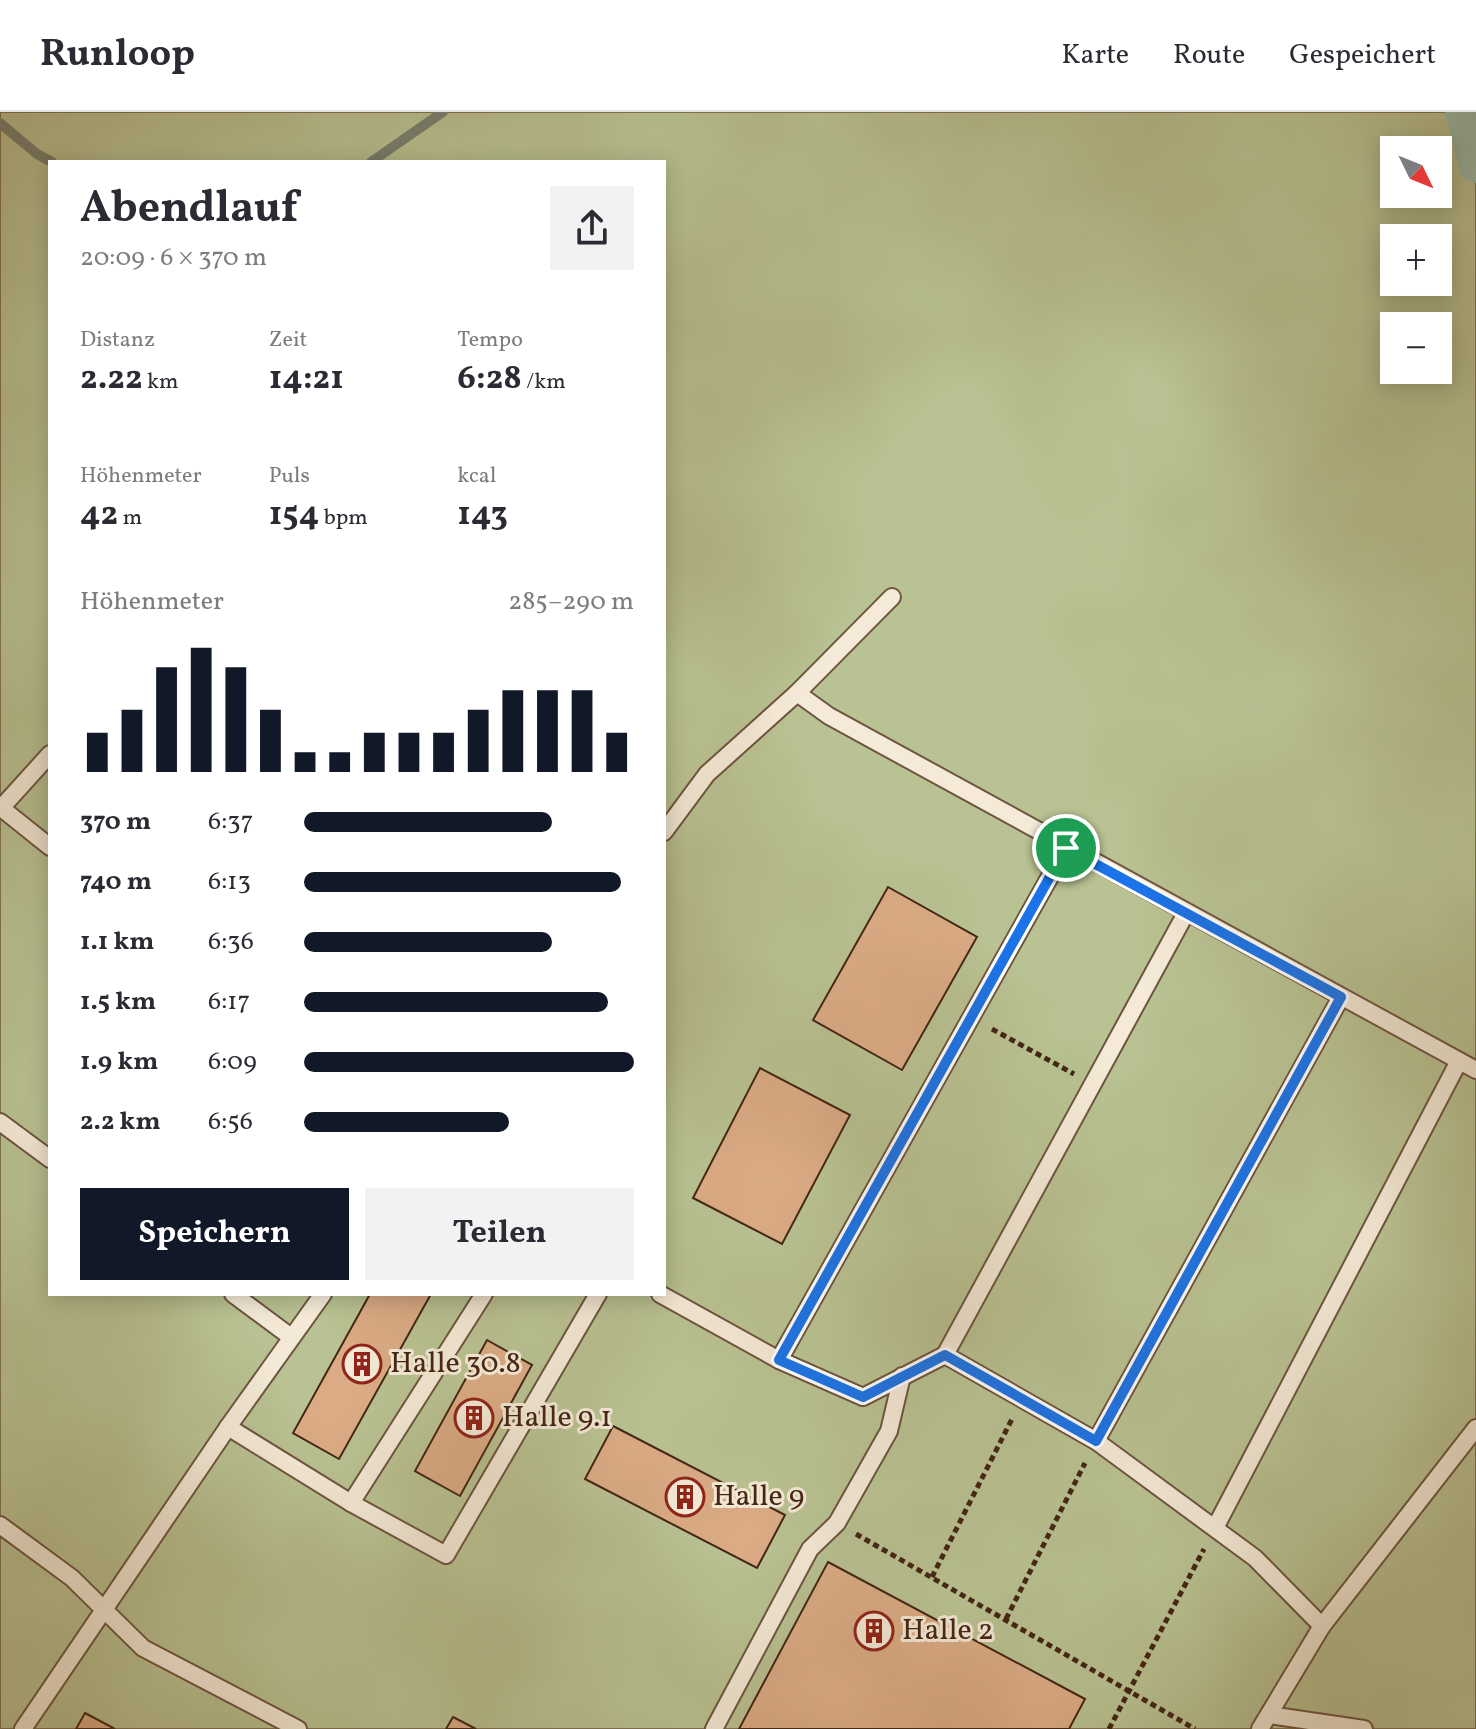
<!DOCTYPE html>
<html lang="de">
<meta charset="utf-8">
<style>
body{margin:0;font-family:Vollkorn,serif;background:#f2f2f3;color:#2b2b33;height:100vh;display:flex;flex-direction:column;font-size:30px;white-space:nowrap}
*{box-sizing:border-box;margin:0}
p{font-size:26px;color:#7c7c81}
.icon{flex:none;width:44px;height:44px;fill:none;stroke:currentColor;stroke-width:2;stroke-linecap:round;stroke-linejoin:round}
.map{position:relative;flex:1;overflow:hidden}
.side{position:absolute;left:48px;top:48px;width:618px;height:1136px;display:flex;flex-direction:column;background:#fff;border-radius:0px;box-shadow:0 4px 20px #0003}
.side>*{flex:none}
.needle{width:52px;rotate:133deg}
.fabs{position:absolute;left:1380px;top:24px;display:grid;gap:16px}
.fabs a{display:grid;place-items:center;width:72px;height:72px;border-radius:0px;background:#fff;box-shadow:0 4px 20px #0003;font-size:40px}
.pin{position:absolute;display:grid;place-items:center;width:68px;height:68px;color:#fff;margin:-34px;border:4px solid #fff;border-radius:50%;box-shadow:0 2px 8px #0007}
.round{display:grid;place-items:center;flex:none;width:84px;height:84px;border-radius:0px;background:#f2f2f3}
.headline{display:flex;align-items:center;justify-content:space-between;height:136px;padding:0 32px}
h1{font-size:44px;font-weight:700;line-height:60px}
.metrics{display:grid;grid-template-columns:repeat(3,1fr);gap:12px;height:136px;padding:8px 32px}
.metrics div{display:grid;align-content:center}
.metrics b{font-size:34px;font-weight:700}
.metrics small{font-size:22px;font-weight:400}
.metrics p{font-size:22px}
.chart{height:224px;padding:16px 32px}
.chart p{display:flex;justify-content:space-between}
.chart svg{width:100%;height:144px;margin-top:8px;stroke:#111827;stroke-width:6}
.button{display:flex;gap:16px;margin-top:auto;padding:16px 32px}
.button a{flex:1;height:92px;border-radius:0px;background:#111827;color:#fff;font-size:32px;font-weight:700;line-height:92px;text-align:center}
.button a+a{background:#f2f2f3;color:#2b2b33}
ul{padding:0 32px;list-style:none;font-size:26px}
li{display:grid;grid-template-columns:128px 96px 1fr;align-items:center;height:60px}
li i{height:20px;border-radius:10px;background:#111827}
header{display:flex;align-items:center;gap:48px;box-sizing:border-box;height:112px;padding:0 40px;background:#fff;border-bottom:2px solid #e1e1e2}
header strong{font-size:38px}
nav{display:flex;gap:44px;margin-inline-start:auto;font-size:28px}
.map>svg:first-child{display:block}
</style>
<header>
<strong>Runloop</strong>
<nav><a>Karte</a><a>Route</a><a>Gespeichert</a></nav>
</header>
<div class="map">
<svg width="1476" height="1617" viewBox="0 0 1476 1617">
<rect width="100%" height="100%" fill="#eedfc1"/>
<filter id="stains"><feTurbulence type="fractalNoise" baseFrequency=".0025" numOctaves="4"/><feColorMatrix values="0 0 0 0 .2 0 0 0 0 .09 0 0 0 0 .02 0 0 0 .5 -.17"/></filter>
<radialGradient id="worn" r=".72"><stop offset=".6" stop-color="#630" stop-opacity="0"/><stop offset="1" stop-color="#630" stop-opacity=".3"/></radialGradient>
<!-- green -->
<path fill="#b9c292" stroke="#7e7453" stroke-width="2" fill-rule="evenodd" d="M0 0H1476V1617H0ZM1394 38H1438V82H1394ZM50 50H664V1182H50ZM1394 126H1438V170H1394ZM1394 214H1438V258H1394Z"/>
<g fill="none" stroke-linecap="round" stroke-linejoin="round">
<!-- stream -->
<g stroke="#788070" stroke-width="10">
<path d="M0 11 37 42 52 50"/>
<path d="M371 50 443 0"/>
</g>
<!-- canal -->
<path stroke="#9bbdad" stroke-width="34" d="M1462 0 1476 54"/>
</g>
<!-- building -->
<g fill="#daab85" stroke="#432514" stroke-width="2">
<path d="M888 775 977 825 902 958 813 908Z"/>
<path d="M760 956 850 1003 782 1132 693 1086Z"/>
<path d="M370 1182H431L339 1347 293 1321Z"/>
<path d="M487 1228 532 1253 460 1384 415 1359Z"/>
<path d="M613 1314 785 1403 757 1456 585 1367Z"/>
<path d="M828 1450 1085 1587 1069 1617H739Z"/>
<path d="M85 1601 115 1617H76Z"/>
<path d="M453 1605 476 1617H446Z"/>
</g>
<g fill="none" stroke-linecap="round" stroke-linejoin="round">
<!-- service casing -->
<g stroke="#6e543f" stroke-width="20">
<g id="service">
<path d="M797 581 892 485"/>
<path d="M0 695 50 735"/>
<path d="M1 696 50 642"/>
<path d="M664 720 707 662 797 581 829 604 1476 958"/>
<path d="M0 1010 50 1047"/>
<path d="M233 1182 291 1225"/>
<path d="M660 1182 779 1248 863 1285 945 1243 1096 1329 1255 1446 1322 1514 1260 1617"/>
<path d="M945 1243 1186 801"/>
<path d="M779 1248 1066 736"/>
<path d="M228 1315 351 1391 446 1443 598 1182"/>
<path d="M1096 1329 1341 885"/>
<path d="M351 1391 484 1182"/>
<path d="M0 1413 72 1466 143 1536 298 1617"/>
<path d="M1215 1416 1459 949"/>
<path d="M1322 1514 1476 1316"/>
<path d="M1269 1603 1364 1617"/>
<path d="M23 1617 228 1315 323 1182"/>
<path d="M714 1617 810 1437 837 1411 889 1319 902 1264"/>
</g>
</g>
<!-- path -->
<g stroke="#432514" stroke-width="5" stroke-dasharray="6 4" stroke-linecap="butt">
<path d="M992 917 1074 962"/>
<path d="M856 1422 1195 1617"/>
<path d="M932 1465 1013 1305"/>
<path d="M1006 1507 1085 1351"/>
<path d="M1109 1617 1204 1437"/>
</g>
<!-- service -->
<use href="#service" stroke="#f4ead7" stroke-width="16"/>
</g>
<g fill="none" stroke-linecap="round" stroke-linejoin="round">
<!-- route casing -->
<g stroke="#fff" stroke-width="16">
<path id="route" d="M1066 736 1341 885 1096 1329 945 1243 863 1285 779 1248Z"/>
</g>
<!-- route -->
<use href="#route" stroke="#1a73e8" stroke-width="10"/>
</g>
<!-- icons -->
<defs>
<g id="building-ring" transform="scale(2)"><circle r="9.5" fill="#f4ead7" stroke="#8f2418" stroke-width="1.5"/><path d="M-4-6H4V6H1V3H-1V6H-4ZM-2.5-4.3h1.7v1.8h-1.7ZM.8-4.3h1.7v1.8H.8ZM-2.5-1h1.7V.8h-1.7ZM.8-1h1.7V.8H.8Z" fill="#8f2418"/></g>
</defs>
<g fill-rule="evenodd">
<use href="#building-ring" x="362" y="1252"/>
<use href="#building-ring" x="474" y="1306"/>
<use href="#building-ring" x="685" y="1385"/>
<use href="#building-ring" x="874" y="1519"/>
</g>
<g text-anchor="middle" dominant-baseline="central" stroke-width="6" stroke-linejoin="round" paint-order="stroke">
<!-- poi labels -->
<g font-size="30" fill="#432514" stroke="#f4ead7" text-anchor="start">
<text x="390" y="1252">Halle 30.8</text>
<text x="502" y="1306">Halle 9.1</text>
<text x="713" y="1385">Halle 9</text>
<text x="902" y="1519">Halle 2</text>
</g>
</g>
<rect width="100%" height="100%" filter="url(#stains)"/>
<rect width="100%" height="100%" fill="url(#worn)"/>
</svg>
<div class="fabs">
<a><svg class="needle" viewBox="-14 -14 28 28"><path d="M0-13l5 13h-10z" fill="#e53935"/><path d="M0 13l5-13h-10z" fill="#7c7c81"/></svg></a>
<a>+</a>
<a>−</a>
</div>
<div class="pin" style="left:1066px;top:736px;background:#1e9e55"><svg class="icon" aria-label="arrive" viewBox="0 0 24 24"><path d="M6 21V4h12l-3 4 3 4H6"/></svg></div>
<section class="side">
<div class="headline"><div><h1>Abendlauf</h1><p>20:09 · 6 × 370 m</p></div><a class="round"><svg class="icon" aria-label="share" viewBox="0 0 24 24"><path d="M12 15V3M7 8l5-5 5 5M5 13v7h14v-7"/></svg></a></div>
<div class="metrics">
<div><p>Distanz</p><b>2.22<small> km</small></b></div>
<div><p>Zeit</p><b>14:21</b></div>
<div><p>Tempo</p><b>6:28<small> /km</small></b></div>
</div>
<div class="metrics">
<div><p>Höhenmeter</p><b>42<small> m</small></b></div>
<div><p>Puls</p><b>154<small> bpm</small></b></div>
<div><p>kcal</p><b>143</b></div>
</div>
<div class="chart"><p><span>Höhenmeter</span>285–290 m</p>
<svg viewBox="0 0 160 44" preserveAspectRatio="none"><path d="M5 44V32M15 44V25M25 44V12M35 44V6M45 44V12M55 44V25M65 44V38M75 44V38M85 44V32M95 44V32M105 44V32M115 44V25M125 44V19M135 44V19M145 44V19M155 44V32"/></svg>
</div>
<ul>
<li><b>370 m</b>6:37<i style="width:75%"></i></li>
<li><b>740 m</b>6:13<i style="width:96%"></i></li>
<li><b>1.1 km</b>6:36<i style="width:75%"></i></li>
<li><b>1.5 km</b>6:17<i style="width:92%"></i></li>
<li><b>1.9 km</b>6:09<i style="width:100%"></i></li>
<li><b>2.2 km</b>6:56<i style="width:62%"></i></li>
</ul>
<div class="button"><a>Speichern</a><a>Teilen</a></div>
</section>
</div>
